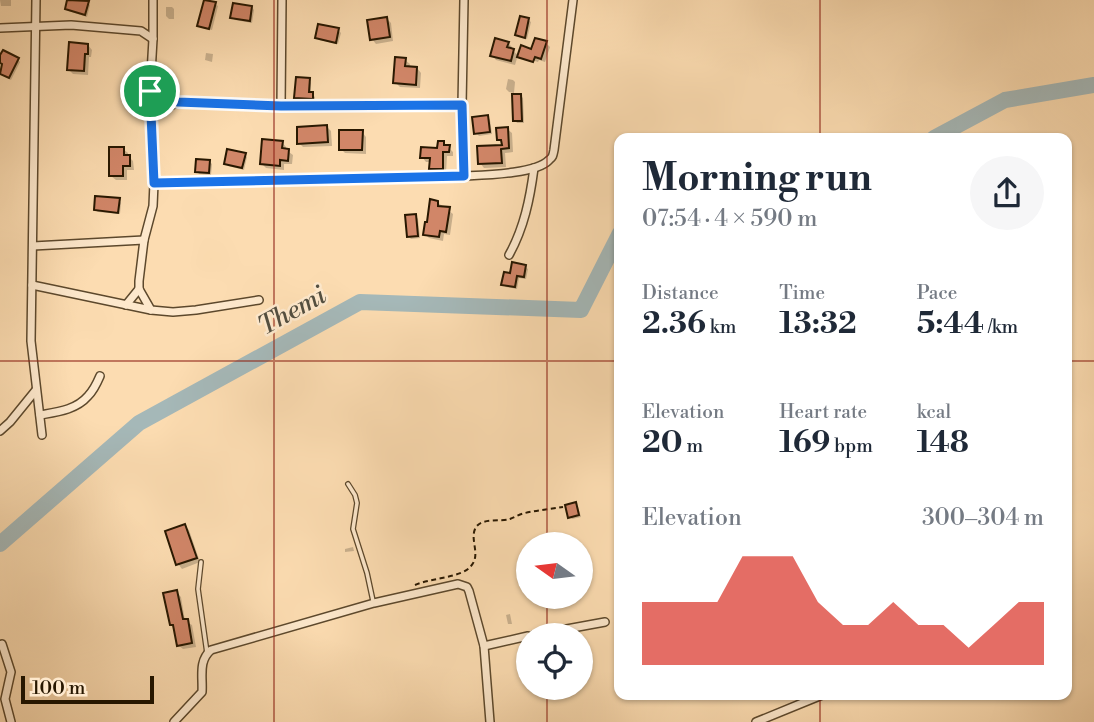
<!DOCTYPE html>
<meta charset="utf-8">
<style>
body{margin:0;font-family:"Libre Bodoni",serif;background:#f6f6f7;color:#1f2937;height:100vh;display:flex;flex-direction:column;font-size:26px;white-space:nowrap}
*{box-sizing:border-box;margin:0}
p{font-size:23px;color:#747a83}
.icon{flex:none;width:38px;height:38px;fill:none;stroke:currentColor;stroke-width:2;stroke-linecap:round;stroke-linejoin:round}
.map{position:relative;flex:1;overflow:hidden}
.panel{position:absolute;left:614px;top:133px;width:458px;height:567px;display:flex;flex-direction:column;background:#fff;border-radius:14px;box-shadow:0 2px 5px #0004}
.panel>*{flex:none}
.needle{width:46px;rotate:284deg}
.buttons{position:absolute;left:516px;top:532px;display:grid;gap:14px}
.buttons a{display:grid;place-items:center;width:77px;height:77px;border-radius:50%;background:#fff;box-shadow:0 2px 5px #0004;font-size:35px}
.scale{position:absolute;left:21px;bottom:18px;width:133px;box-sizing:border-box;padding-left:7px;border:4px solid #271700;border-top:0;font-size:19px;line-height:24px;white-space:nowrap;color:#271700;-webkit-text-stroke:5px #fde8cc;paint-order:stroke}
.pin{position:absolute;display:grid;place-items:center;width:60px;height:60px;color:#fff;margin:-30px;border:4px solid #fff;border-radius:50%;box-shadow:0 2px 7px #0007}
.round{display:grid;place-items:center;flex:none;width:74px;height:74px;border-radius:37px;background:#f6f6f7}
.summary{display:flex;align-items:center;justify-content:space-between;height:119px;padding:0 28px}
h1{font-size:38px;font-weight:700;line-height:52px}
.figures{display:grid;grid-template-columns:repeat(3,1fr);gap:10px;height:119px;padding:7px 28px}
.figures div{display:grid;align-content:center}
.figures b{font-size:30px;font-weight:700}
.figures small{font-size:19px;font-weight:400}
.figures p{font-size:19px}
.chart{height:196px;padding:14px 28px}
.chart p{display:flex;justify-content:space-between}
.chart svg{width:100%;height:126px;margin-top:7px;fill:#d93025;opacity:.7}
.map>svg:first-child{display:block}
</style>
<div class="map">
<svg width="1094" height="722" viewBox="0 0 1094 722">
<rect width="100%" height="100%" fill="#fcdcb1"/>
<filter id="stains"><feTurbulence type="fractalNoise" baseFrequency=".00286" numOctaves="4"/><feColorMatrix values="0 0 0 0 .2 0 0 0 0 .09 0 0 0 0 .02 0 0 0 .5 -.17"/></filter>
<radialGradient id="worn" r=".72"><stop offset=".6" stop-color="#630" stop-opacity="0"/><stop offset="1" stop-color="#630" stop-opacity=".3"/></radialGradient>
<!-- shadow -->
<g fill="#0003">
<path d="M0 0H11V6H1Z"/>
<path d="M69 0H79L88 3 90 5 87 17 69 11 67 9Z"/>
<path d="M215 4 218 6 212 30 202 28 199 25Z"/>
<path d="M166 7H172L174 9V19H169L166 16Z"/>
<path d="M252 7 254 10 252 23 235 20 232 17Z"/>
<path d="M387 19 391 23 393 41 376 44 372 39Z"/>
<path d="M528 20 531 22 527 39 520 37 517 35Z"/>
<path d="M338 30 341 33 338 44 319 40 317 38Z"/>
<path d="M508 43 512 47V50L519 56 546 43 550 47 545 62 539 60 538 62 522 57V59L518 55 515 65 496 60 492 55Z"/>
<path d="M88 45 92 50 91 57H89L88 75 73 74 69 70Z"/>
<path d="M206 53 213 54 212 62 205 60Z"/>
<path d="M0 59 18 60 20 62 11 80 0 73 4 65 0 62Z"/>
<path d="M405 60 410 64 409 68H417L421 73 420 88 400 87 395 82Z"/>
<path d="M508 79 513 80 515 82 514 93 509 92 506 89Z"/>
<path d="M309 80 311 83V94L315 97V101L299 100 296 97Z"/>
<path d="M521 96 523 98 524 123H517L515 120Z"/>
<path d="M488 117 490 120 492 134 479 136 476 133Z"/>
<path d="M327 127 331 131 332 146 303 147 299 143Z"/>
<path d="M507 129 512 133 513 152 505 153 506 167 484 168 480 163 503 147V144L499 139Z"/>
<path d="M362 132 366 137V154L345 153 341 149Z"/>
<path d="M282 142 286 147V150L293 155 292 164H284V170L266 168 262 164Z"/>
<path d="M443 142 453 152V156H447L446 173H436L431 168 432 162H426L422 157 439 150Z"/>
<path d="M123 149 128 153V156L133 161 134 170H127V180H116L111 176Z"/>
<path d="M245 155 247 157 244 170 228 166 226 164Z"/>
<path d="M209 161 212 164 211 175 199 174 197 171Z"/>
<path d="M119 200 121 203 120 214 98 212 95 210Z"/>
<path d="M437 202 453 214 450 235 444 234 443 241 429 238 425 234Z"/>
<path d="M416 216 418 219 420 238 411 239 408 236Z"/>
<path d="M525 267 528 269 526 279 519 278 517 289 506 287 503 284 512 275Z"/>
<path d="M575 504 578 507 581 517 572 519 570 517Z"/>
<path d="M185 526 189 530 200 562 182 569 178 564Z"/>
<path d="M353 547 354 551 345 552V549Z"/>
<path d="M176 592 181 597 185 621 192 625 196 647 183 649 178 645 175 628 171 624Z"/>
<path d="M510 614 512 624H508L506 615Z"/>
</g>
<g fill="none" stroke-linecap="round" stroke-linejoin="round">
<!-- river -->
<g stroke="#a5b8b8" stroke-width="16">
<path d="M934 138 1005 100 1094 85"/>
<path d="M0 544 139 423 360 302 581 310 620 233"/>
</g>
</g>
<!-- building -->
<g fill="#d18668" stroke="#271700" stroke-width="2">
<path d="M67 0 89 1 85 15 65 9Z"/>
<path d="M204 0 216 2 209 29 197 26Z"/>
<path d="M233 3 252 6 250 21 230 18Z"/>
<path d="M520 16 529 18 525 38 515 35Z"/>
<path d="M387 17 390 37 370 40 367 20Z"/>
<path d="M318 24 339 28 336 43 315 38Z"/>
<path d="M495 38 509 42 507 47 514 49 511 61 490 56Z"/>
<path d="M535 38 547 41 541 59 535 57 533 62 517 57 521 45 531 49Z"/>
<path d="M69 42 88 44V54H85L84 71 67 70Z"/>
<path d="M3 50 19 58 9 78 0 74 2 64 0 63V55Z"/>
<path d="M395 57 406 58 405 66 417 67 416 85 393 83Z"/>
<path d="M296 77 310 78 309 92H313V99L294 98Z"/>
<path d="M512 94H521L522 121H513Z"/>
<path d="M488 115 490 132 474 134 472 117Z"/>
<path d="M327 125 328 142 297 144V127Z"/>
<path d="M508 127 509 148 501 149 502 163 478 164 477 146 502 145 501 140H497L496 128Z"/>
<path d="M339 130H363L362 150H339Z"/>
<path d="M262 139 283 141 282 148 289 149 288 161 280 160V166L260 164Z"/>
<path d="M438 141H444V145H450L449 152H443V169H429L430 158H420L421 147 437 148Z"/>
<path d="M109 147H124V155H130V166H123V176H109Z"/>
<path d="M227 149 246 153 242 168 224 164Z"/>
<path d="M196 159 210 160 209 173 195 172Z"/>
<path d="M95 196 120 198 118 213 94 210Z"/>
<path d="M430 199 438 201V206L450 207 446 232 440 231 439 237 423 235 425 222H427Z"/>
<path d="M416 214 418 236 407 237 405 215Z"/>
<path d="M512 262 526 265 524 277 517 276 515 287 501 285 504 272 510 273Z"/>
<path d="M576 502 579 515 568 518 565 505Z"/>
<path d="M185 524 197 558 176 565 165 531Z"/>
<path d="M177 590 183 619H188L192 643 177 646 173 625H170L163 593Z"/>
</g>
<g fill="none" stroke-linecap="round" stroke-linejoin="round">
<!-- service casing -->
<g stroke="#5c482c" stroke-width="6">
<g id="service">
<path d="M348 484 355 495 357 503 353 529 367 573 373 601"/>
<path d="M201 562 198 589 207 653"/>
</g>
</g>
<!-- minor casing -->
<g stroke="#5c482c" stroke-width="10">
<g id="minor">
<path d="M36 0 31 341 42 435"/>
<path d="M464 0 462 105 464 176"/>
<path d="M0 28 71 25 141 31 153 39"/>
<path d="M150 91 178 102"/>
<path d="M281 106 282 0"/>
<path d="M152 115 178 102 281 106 462 105"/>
<path d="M154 183 464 176C484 175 536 174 549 160 553 157 553 155 554 150L573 0"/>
<path d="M33 246 144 240"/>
<path d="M509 255C524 228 530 199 534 168"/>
<path d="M32 285 151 310 173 312 196 310 259 300"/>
<path d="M126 305 139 289"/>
<path d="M151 310 139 289V281L144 240 153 206 154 183 150 91 153 39V0"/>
<path d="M40 415C57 412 76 410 88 396 93 391 97 383 100 376"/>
<path d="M0 431 10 422 36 390"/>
<path d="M534 635 605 622"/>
<path d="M2 644 11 672 5 699 11 722"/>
<path d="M484 646 528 636"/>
<path d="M174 722 202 692C203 677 198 661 211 650L374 603 458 584 467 587 469 591 484 646 490 722"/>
<path d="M756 722 822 695"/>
</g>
</g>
<!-- path -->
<path stroke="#271700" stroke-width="2" stroke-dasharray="5 3.5" stroke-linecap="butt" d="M415 585C430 578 462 578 471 566 481 555 470 541 475 529 480 517 500 522 510 519 515 517 520 514 525 513 538 510 551 509 563 507"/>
<!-- service -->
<use href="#service" stroke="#fde8cc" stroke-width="3.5"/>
<!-- minor -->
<use href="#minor" stroke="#fde8cc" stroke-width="7"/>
</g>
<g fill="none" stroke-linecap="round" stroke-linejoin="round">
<!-- route casing -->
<g stroke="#fff" stroke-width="14">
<path id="route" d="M150 91 178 102 281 106 462 105 464 176 154 183Z"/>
</g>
<!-- route -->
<use href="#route" stroke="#1a73e8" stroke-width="9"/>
</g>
<!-- grid -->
<path fill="none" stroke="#8f2418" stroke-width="2" stroke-opacity="0.55" d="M274 0V722M547 0V544M820 0V138M0 361H620M1068 361H1094M547 597V635M547 688V722M820 695V722"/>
<g text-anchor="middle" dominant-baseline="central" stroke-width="5" stroke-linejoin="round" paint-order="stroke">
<!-- water labels -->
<g font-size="26" font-style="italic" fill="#534f40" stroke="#fde8cc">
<text transform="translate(292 311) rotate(-29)">Themi</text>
</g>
</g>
<rect width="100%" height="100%" filter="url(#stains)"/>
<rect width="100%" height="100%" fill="url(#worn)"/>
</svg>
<div class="buttons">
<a><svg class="needle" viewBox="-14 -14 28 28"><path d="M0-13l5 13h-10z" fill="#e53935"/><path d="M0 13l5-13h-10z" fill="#747a83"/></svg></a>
<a><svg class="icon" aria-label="locate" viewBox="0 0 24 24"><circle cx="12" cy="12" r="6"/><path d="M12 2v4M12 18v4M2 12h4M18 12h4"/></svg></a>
</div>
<div class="scale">100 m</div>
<div class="pin" style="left:150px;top:91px;background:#1e9e55"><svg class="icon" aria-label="arrive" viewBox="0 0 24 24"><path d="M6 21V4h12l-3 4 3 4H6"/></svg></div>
<section class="panel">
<div class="summary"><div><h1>Morning run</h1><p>07:54 · 4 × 590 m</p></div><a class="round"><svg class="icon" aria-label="share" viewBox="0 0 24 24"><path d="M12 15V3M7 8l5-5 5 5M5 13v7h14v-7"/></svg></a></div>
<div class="figures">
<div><p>Distance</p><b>2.36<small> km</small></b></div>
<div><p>Time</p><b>13:32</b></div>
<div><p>Pace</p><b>5:44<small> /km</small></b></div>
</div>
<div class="figures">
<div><p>Elevation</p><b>20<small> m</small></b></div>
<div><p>Heart rate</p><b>169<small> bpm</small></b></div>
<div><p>kcal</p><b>148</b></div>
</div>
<div class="chart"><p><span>Elevation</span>300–304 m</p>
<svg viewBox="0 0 160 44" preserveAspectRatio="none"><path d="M0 44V22L10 22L20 22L30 22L40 6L50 6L60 6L70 22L80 30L90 30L100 22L110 30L120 30L130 38L140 30L150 22L160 22V44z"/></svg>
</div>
</section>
</div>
